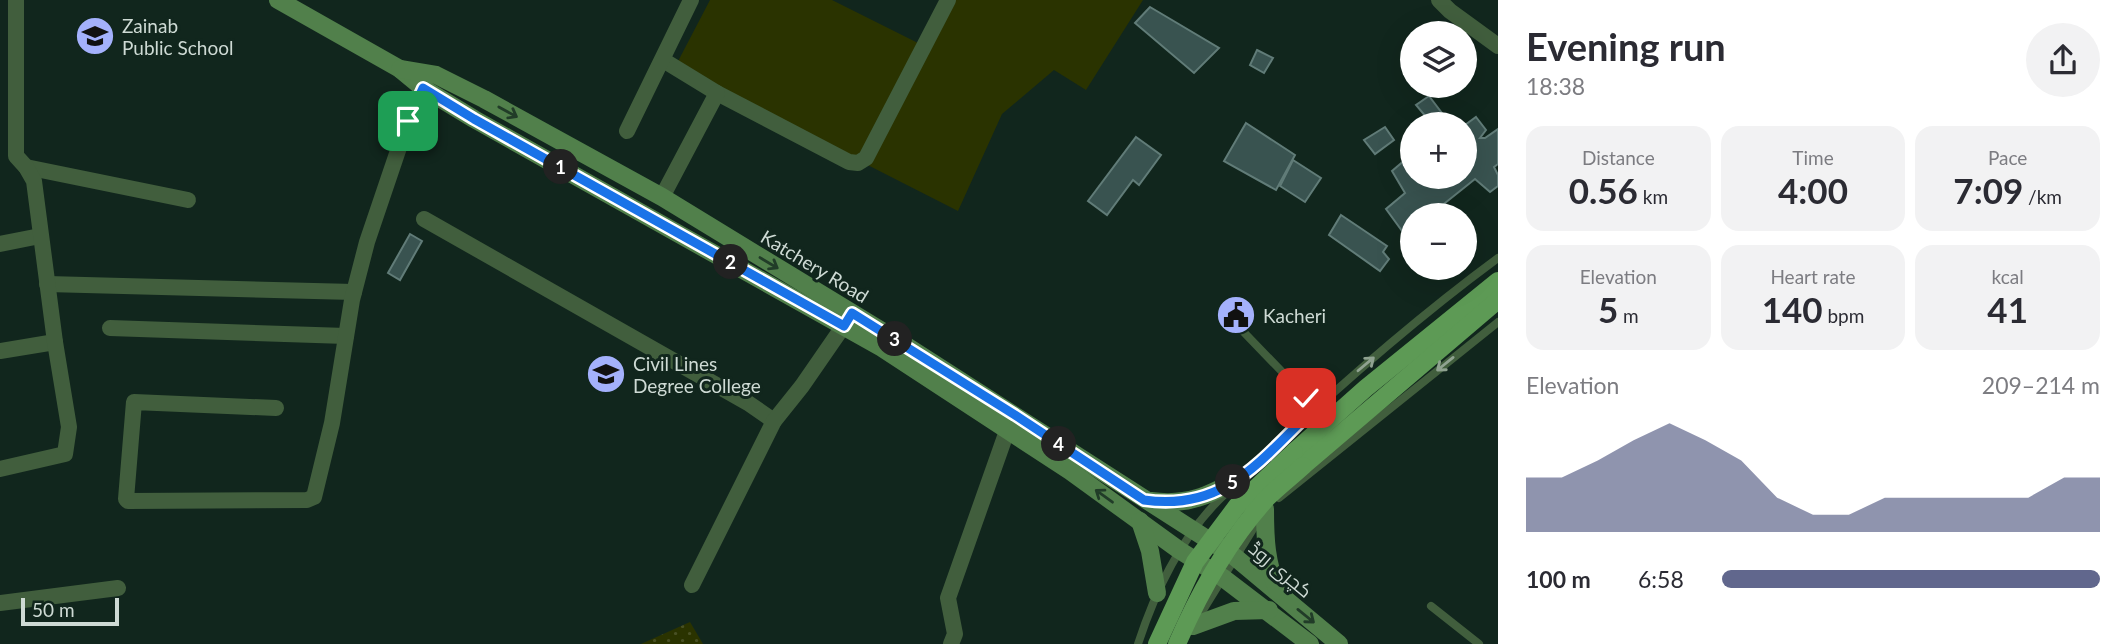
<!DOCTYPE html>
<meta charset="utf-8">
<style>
body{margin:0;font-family:Lato,Cairo,sans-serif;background:#f2f2f3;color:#2b2b33;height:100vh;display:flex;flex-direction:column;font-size:26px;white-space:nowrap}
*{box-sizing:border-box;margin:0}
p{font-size:23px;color:#7c7c81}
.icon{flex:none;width:38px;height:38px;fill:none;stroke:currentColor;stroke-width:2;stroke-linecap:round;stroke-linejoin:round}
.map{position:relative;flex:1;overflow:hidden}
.drawer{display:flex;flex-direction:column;background:#fff;width:630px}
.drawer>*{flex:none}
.fabs{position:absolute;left:1400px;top:21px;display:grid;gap:14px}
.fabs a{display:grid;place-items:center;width:77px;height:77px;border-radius:50%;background:#fff;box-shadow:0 7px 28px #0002;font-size:35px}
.scale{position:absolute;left:21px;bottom:18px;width:98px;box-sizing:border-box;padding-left:7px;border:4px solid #cedad4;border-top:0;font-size:19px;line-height:24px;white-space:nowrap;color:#cedad4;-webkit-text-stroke:5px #11261d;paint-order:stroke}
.pin{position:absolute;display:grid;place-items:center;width:60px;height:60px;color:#fff;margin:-30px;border-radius:14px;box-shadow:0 4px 10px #0006}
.km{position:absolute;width:35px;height:35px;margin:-18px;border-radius:50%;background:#222;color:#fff;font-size:19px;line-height:35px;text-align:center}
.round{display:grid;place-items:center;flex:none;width:74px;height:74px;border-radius:37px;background:#f2f2f3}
.headline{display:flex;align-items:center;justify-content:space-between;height:119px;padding:0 28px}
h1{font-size:38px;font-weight:700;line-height:52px}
.metrics{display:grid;grid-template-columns:repeat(3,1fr);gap:10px;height:119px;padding:7px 28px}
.metrics div{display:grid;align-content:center;border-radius:18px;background:#f2f2f3;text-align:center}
.metrics b{font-size:35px;font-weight:700}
.metrics small{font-size:19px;font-weight:400}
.metrics p{font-size:19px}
.chart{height:196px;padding:14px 28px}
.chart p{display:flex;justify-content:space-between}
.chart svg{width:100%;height:126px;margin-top:7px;fill:#61678d;opacity:.7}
ul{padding:0 28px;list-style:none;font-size:23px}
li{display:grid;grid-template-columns:112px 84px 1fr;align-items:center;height:52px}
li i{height:18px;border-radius:9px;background:#61678d}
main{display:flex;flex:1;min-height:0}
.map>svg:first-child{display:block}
</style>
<main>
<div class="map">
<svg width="1498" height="644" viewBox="0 0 1498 644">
<defs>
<pattern id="park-dots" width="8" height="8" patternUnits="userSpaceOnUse" patternTransform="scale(1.75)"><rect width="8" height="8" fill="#2a3300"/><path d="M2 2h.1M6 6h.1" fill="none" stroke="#485024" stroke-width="1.8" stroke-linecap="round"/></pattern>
</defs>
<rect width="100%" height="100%" fill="#11261d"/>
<!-- grass -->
<path fill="#2a3300" d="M710 0H832L928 48 953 0H1143L1086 90 1054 70 1002 114 958 211 675 67Z"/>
<!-- park -->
<path fill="url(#park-dots)" d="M690 622 703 644H641Z"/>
<!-- building -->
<g fill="#395350" stroke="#617c78" stroke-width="2">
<path d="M1150 7 1219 48 1194 73 1135 23Z"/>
<path d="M1257 50 1273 58 1264 73 1250 65Z"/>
<path d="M1429 96 1448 121 1445 124H1432L1416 105Z"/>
<path d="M1476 117 1486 130 1480 138H1485L1498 129V164L1494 167 1498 175V186L1490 192 1475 179 1430 215H1412V229L1405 235 1386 209 1405 193 1392 171 1412 154V177H1465V136L1468 134 1465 130V125Z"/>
<path d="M1246 123 1295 155 1276 190 1224 161Z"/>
<path d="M1385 127 1394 140 1375 154 1364 140Z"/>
<path d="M1136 137 1161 155 1139 185 1133 180 1107 215 1088 201Z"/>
<path d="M1293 160 1321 178 1305 202 1280 186Z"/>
<path d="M1341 215 1387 246 1383 252 1389 259 1380 271 1329 235Z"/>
<path d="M410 234 422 241 400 280 388 273Z"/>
</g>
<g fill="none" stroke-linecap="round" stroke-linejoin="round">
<!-- service -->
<g stroke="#415e3d" stroke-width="8">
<path d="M1234 322 1316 407"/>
<path d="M1242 477C1323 400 1407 325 1498 258"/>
<path d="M1279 498 1498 322"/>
<path d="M1431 606 1479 644"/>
<path d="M1197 620 1260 518"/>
<path d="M1138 644C1156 589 1182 534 1225 494"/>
</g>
<!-- minor -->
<g stroke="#415e3d" stroke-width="16">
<path d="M1439 0 1450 11 1498 46"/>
<path d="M663 60 717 93 849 162 858 163 866 158 948 0"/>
<path d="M627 131 691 0"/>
<path d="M26 167 188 200"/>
<path d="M662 197 717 93"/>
<path d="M424 219 748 403 774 421"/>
<path d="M0 244 40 236"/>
<path d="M47 284 354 292"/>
<path d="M110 328 346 336"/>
<path d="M0 351 55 342"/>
<path d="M276 408 134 402 126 499 128 501 307 500 314 497 332 423 352 300 367 242 408 121 423 88"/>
<path d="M0 469 65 454 69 427 55 342 34 181 26 167 16 156V0"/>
<path d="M692 585 774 421 802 386 849 318"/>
<path d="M0 603 118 588"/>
<path d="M951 644 955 634 948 598 1007 431"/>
</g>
<!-- secondary -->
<g stroke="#51804b" stroke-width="18">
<path d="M278 0 400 69 423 88 474 119 882 348 1070 471 1179 550 1222 577 1310 644"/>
<path d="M400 69 436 75 484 99 662 197 908 347 1235 557 1339 644"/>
<path d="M1151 501C1189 506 1209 495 1241 478"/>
<path d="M1265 509C1265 539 1266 563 1278 591"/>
<path d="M1140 521 1150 551 1157 593"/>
<path d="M1193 626 1234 611 1269 610"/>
</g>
<!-- primary -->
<g stroke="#5d9a55" stroke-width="18">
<path d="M1294 452 1366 388 1498 281"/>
<path d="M1303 466 1498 300"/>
</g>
<!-- primary-bridge -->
<g stroke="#5d9a55" stroke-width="18">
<path d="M1157 644 1195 562 1237 506 1294 452"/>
<path d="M1177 644C1200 591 1228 541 1267 498 1278 487 1291 477 1303 466"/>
</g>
</g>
<!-- one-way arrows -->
<defs><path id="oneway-shaft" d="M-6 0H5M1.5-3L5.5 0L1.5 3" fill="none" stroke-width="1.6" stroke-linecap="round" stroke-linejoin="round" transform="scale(1.75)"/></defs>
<g stroke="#213c28">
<use href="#oneway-shaft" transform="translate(508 112) rotate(29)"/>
<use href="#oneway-shaft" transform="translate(769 263) rotate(31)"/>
<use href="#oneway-shaft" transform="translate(1104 496) rotate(-144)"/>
<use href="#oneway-shaft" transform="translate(1306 616) rotate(39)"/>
</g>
<g stroke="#8fa290">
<use href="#oneway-shaft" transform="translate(1366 364) rotate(-40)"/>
<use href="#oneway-shaft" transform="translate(1445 364) rotate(141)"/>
</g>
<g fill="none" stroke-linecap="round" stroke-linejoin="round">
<!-- route casing -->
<g stroke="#fff" stroke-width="14">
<path id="route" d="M408 121 423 88 474 119 844 326 852 313 1015 415 1144 500C1226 512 1262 458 1316 407L1306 398"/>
</g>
<!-- route -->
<use href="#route" stroke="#1a73e8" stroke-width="9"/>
</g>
<!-- icons -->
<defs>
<g id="school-disc" transform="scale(2.0125)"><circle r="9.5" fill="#a4b1fc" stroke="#11261d"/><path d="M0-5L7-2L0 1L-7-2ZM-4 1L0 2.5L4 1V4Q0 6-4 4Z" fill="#111"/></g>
<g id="civic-disc" transform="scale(2.0125)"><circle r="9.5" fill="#a4b1fc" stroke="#11261d"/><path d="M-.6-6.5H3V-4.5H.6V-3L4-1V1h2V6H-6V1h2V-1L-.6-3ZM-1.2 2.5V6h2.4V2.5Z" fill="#111"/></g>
<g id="university-disc" transform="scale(2.0125)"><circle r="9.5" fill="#a4b1fc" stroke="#11261d"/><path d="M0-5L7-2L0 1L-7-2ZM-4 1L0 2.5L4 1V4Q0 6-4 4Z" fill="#111"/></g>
</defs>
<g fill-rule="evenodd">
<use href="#school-disc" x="95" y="36"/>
<use href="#civic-disc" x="1236" y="315"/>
<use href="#university-disc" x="606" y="374"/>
</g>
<g text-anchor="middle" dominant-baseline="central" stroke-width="6" stroke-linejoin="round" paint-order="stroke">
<!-- poi labels -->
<g font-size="19" fill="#cedad4" stroke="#11261d" text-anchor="start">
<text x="122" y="25">Zainab<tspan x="122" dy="22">Public School</tspan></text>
<text x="1263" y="315">Kacheri</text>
<text x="633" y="363">Civil Lines<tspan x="633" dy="22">Degree College</tspan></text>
</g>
<!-- street labels -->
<g font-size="19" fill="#cedad4" stroke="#11261d">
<text transform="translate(815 266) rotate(31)">Katchery Road</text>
<text transform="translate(1281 569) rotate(40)">کچری روڈ</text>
</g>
</g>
</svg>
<div class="fabs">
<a><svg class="icon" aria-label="layers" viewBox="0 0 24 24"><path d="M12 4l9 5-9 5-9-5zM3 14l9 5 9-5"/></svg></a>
<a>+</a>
<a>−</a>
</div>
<div class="scale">50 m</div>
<div class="pin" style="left:408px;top:121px;background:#1e9e55"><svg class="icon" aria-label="arrive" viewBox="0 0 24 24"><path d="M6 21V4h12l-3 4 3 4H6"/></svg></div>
<div class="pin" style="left:1306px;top:398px;background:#d93025"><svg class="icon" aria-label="check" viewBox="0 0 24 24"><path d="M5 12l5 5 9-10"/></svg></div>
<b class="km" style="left:561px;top:167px">1</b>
<b class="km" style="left:731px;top:262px">2</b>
<b class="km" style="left:895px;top:339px">3</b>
<b class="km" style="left:1059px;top:444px">4</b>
<b class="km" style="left:1233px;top:482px">5</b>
</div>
<section class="drawer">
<div class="headline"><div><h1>Evening run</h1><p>18:38</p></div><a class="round"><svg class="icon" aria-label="share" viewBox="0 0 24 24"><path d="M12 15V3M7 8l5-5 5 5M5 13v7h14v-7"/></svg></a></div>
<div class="metrics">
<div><p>Distance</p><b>0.56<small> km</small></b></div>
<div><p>Time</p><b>4:00</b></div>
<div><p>Pace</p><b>7:09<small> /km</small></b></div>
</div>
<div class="metrics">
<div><p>Elevation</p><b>5<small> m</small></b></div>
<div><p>Heart rate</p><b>140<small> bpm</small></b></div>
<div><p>kcal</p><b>41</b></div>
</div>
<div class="chart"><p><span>Elevation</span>209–214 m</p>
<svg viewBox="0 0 160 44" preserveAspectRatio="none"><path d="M0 44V25L10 25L20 19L30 12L40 6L50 12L60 19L70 32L80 38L90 38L100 32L110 32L120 32L130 32L140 32L150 25L160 25V44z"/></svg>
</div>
<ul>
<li><b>100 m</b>6:58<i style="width:100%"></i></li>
</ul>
</section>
</main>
